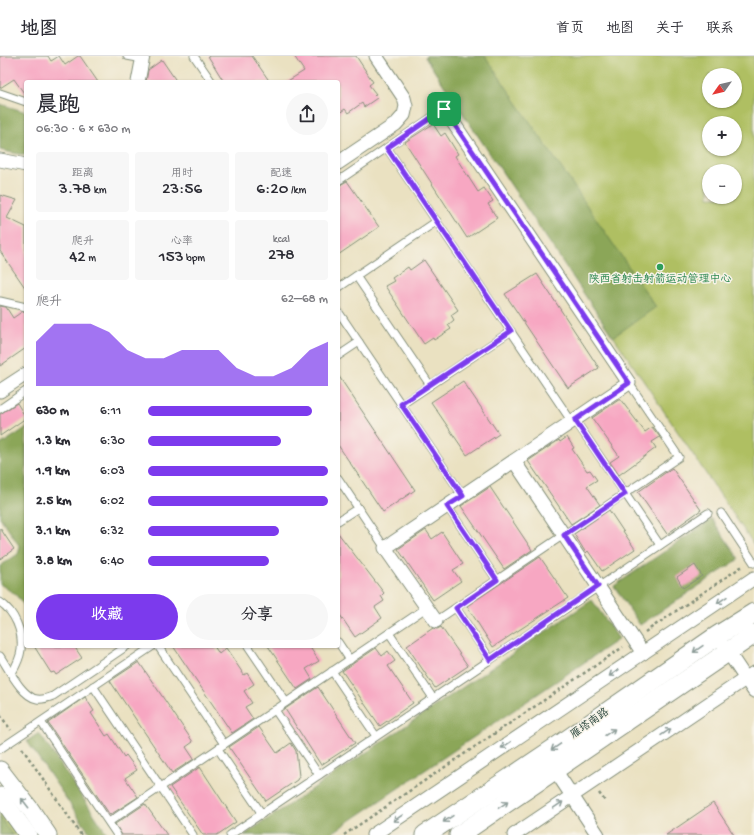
<!DOCTYPE html>
<html lang="zh">
<meta charset="utf-8">
<style>
body{margin:0;font-family:"Gochi Hand","LXGW WenKai TC",sans-serif;background:#f7f7f7;color:#2b2b33;height:100vh;display:flex;flex-direction:column;font-size:15px;white-space:nowrap}
*{box-sizing:border-box;margin:0}
p{font-size:13px;color:#7c7c81}
.icon{flex:none;width:22px;height:22px;fill:none;stroke:currentColor;stroke-width:2;stroke-linecap:round;stroke-linejoin:round}
.map{position:relative;flex:1;overflow:hidden}
.panel{position:absolute;left:24px;top:24px;width:316px;height:568px;display:flex;flex-direction:column;background:#fff;border-radius:4px;box-shadow:0 1px 3px #0004}
.panel>*{flex:none}
.needle{width:26px;rotate:236deg}
.tools{position:absolute;left:702px;top:12px;display:grid;gap:8px}
.tools a{display:grid;place-items:center;width:40px;height:40px;border-radius:50%;background:#fff;box-shadow:0 1px 3px #0004;font-size:20px}
.pin{position:absolute;display:grid;place-items:center;width:34px;height:34px;color:#fff;margin:-17px;border-radius:8px;box-shadow:0 2px 6px #0006}
.round{display:grid;place-items:center;flex:none;width:42px;height:42px;border-radius:21px;background:#f7f7f7}
.headline{display:flex;align-items:center;justify-content:space-between;height:68px;padding:0 12px}
h1{font-size:22px;font-weight:600;line-height:30px}
.figures{display:grid;grid-template-columns:repeat(3,1fr);gap:6px;height:68px;padding:4px 12px}
.figures div{display:grid;align-content:center;border-radius:4px;background:#f7f7f7;text-align:center}
.figures b{font-size:17px;font-weight:600}
.figures small{font-size:11px;font-weight:400}
.figures p{font-size:11px}
.chart{height:112px;padding:8px 12px}
.chart p{display:flex;justify-content:space-between}
.chart svg{width:100%;height:72px;margin-top:4px;fill:#7c3aed;opacity:.7}
.cta{display:flex;gap:8px;margin-top:auto;padding:8px 12px}
.cta a{flex:1;height:46px;border-radius:24px;background:#7c3aed;color:#fff;font-size:16px;font-weight:600;line-height:46px;text-align:center}
.cta a+a{background:#f7f7f7;color:#2b2b33}
ul{padding:0 12px;list-style:none;font-size:13px}
li{display:grid;grid-template-columns:64px 48px 1fr;align-items:center;height:30px}
li i{height:10px;border-radius:5px;background:#7c3aed}
header{display:flex;align-items:center;gap:24px;box-sizing:border-box;height:56px;padding:0 20px;background:#fff;border-bottom:1px solid #e1e1e2}
header strong{font-size:19px}
nav{display:flex;gap:22px;margin-inline-start:auto;font-size:14px}
.map>svg:first-child{display:block}
</style>
<header>
<strong>地图</strong>
<nav><a>首页</a><a>地图</a><a>关于</a><a>联系</a></nav>
</header>
<div class="map">
<svg width="754" height="779" viewBox="0 0 754 779">
<rect width="100%" height="100%" fill="#f7f3e8"/>
<filter id="ink" filterUnits="userSpaceOnUse"><feTurbulence type="fractalNoise" baseFrequency=".025" numOctaves="2"/><feDisplacementMap in="SourceGraphic" scale="8" xChannelSelector="R" yChannelSelector="G"/><feConvolveMatrix kernelMatrix="1 2 1 2 8 2 1 2 1" color-interpolation-filters="sRGB"/></filter>
<filter id="wash" filterUnits="userSpaceOnUse"><feTurbulence type="fractalNoise" baseFrequency=".012" numOctaves="4" result="noise"/><feDisplacementMap in="SourceGraphic" scale="16" xChannelSelector="R" yChannelSelector="G"/><feGaussianBlur stdDeviation="0.9" result="paint"/><feColorMatrix in="noise" values="0 0 0 0 0 0 0 0 0 0 0 0 0 0 0 0 0 1.4 0 .05"/><feComposite in="paint" operator="in"/></filter>
<g filter="url(#wash)">
<rect width="100%" height="100%" fill="#eae1c1"/>
<!-- green -->
<g fill="#afbf62" stroke="#677e4b" fill-rule="evenodd">
<path d="M426 0H754V489L425 1ZM709 19H735V45H709ZM709 67H735V93H709ZM709 115H735V141H709Z"/>
<path d="M0 752 18 779H0Z"/>
</g>
<!-- forest -->
<g fill="#8ba658" stroke="#557246">
<path d="M426 0H485L656 251 613 281 425 1Z"/>
<path d="M0 48 26 56V98H18L0 94Z"/>
<path d="M26 372V552L16 539 0 528V510L18 498 20 491 0 461V389Z"/>
<path d="M712 463 739 503 640 569 614 530Z"/>
<path d="M592 544 619 583 329 779H244Z"/>
<path d="M39 677 108 779H91L27 685Z"/>
<path d="M0 761 12 779H0Z"/>
</g>
<g id="blocks">
<!-- building -->
<g fill="#f7a7c2">
<path d="M0 0H48L51 5 59 0 65 9 78 0H80L98 26H26V40L14 23 0 32Z"/>
<path d="M208 0H252L270 26H224Z"/>
<path d="M294 0H356L373 26 369 29 376 38 374 39 377 42 364 51 362 47 348 57 345 53 338 58V26H286L304 15Z"/>
<path d="M162 4 177 26H146L148 14Z"/>
<path d="M433 68 441 80 445 77 458 98 455 100 478 136 484 132 493 145 488 148 497 162 467 182 405 86Z"/>
<path d="M347 125 379 171 338 199V130Z"/>
<path d="M0 139 17 144 7 162 26 171V233L0 195Z"/>
<path d="M424 204 458 254 451 259 454 264 448 269 451 273 434 284 433 282 424 288 385 230 394 225 392 222 408 211 410 214Z"/>
<path d="M537 218 599 312 568 332 505 238Z"/>
<path d="M0 250 6 251 13 262 23 255 26 256V292L0 310Z"/>
<path d="M338 319 415 434 383 456 338 389Z"/>
<path d="M463 325 499 378 467 399 431 346Z"/>
<path d="M620 343 645 376 652 371 660 381 652 386 656 392 619 419 610 406 619 400 592 362Z"/>
<path d="M17 347 26 362 0 380V358Z"/>
<path d="M567 381 574 392 572 393 587 415 590 414 597 424 587 430 600 449 571 468 528 405 559 384 560 386Z"/>
<path d="M672 412 701 454 667 478 638 436Z"/>
<path d="M490 431 532 494 504 513 461 450Z"/>
<path d="M609 454 635 493 602 515 588 495 586 497 574 478Z"/>
<path d="M0 472 14 493 0 503Z"/>
<path d="M426 474 432 483 442 476 463 508 453 514 461 525 433 544 398 493Z"/>
<path d="M338 477 384 537 381 540 384 545 375 551 382 562 355 581 338 556Z"/>
<path d="M540 501 568 542 493 591 467 550Z"/>
<path d="M695 509 702 520 683 532 677 521Z"/>
<path d="M441 571 468 610 435 632 407 590 433 572 437 573Z"/>
<path d="M34 590H74L82 602 56 619 54 616 51 617Z"/>
<path d="M173 590H214L219 598 226 592 244 619 247 617 254 628 244 635 252 647 245 651 253 663 232 677Z"/>
<path d="M268 590H309L319 605 306 613 312 623 297 633Z"/>
<path d="M376 592 382 600 388 595 395 605 388 610 413 647 380 670 342 615Z"/>
<path d="M139 606 193 686 186 691 194 703 172 717 110 625Z"/>
<path d="M318 631 355 687 321 709 285 653Z"/>
<path d="M85 641 94 655 91 657 106 680 109 678 124 701 126 699 137 714 125 722 138 741 110 759 48 667Z"/>
<path d="M259 671 277 697 291 687 296 695 299 720 297 724 266 745 229 691Z"/>
<path d="M200 711 236 766 217 779H203L170 731Z"/>
<path d="M713 747 734 779H666Z"/>
<path d="M145 748 167 779H122L115 768Z"/>
</g>
</g>
</g>
<g filter="url(#ink)">
<use href="#blocks" fill-opacity="0" stroke="#848f7a" stroke-width="1"/>
<g fill="none" stroke-linecap="round" stroke-linejoin="round">
<!-- service casing -->
<g stroke="#848f7a" stroke-width="9">
<g id="service">
<path d="M127 0 143 3"/>
<path d="M194 0 212 26"/>
<path d="M0 37 26 46"/>
<path d="M387 92 572 366"/>
<path d="M338 125 444 53"/>
<path d="M356 220 430 329"/>
<path d="M338 232 437 165"/>
<path d="M0 245 26 251"/>
<path d="M338 255 463 440"/>
<path d="M338 300 359 286"/>
<path d="M401 349 511 275"/>
<path d="M0 353 26 335"/>
<path d="M575 364 660 489"/>
<path d="M338 422 385 492"/>
<path d="M447 450 497 524"/>
<path d="M721 457 754 507"/>
<path d="M338 465 358 452"/>
<path d="M0 546C15 556 23 576 21 594 20 602 16 610 12 617"/>
<path d="M456 552 490 603"/>
<path d="M436 565 679 401 629 327"/>
<path d="M389 577 433 642"/>
<path d="M338 586 350 604"/>
<path d="M158 590 224 688"/>
<path d="M248 590 286 646"/>
<path d="M0 600C8 612 22 641 37 643 43 644 48 642 53 640L127 590"/>
<path d="M332 615 376 680"/>
<path d="M93 630 193 779"/>
<path d="M275 654 319 719"/>
<path d="M41 666 117 779"/>
<path d="M0 693 153 590"/>
<path d="M218 693 262 758"/>
<path d="M109 766 426 552"/>
<path d="M230 779 708 457"/>
</g>
</g>
<!-- minor casing -->
<g stroke="#848f7a" stroke-width="15">
<g id="minor">
<path d="M138 26 143 0"/>
<path d="M0 104 26 109"/>
<path d="M338 107 396 68 404 59 406 50 404 42 376 0"/>
<path d="M0 335 26 318"/>
<path d="M514 405 643 597"/>
<path d="M436 565 385 492 629 327 444 53"/>
<path d="M724 590 754 635"/>
<path d="M555 714 598 779"/>
<path d="M373 779 754 522"/>
<path d="M514 779 754 617"/>
</g>
</g>
<!-- tertiary casing -->
<g stroke="#848f7a" stroke-width="19">
<g id="tertiary">
<path d="M0 714 31 754 48 779"/>
<path d="M0 740 28 779"/>
</g>
</g>
<!-- secondary casing -->
<g stroke="#848f7a" stroke-width="21">
<g id="secondary">
<path d="M425 779 564 686 717 580 754 557"/>
<path d="M459 779 754 578"/>
</g>
</g>
<!-- path -->
<g stroke="#848f7a" stroke-width="2.5" stroke-dasharray="3 3" stroke-linecap="butt">
<path d="M645 576 744 509"/>
<path d="M0 659 11 674"/>
<path d="M22 692 81 779"/>
<path d="M599 737 605 745"/>
<path d="M344 779 623 591"/>
</g>
<!-- service -->
<use href="#service" stroke="#fff" stroke-width="7"/>
<!-- minor -->
<use href="#minor" stroke="#fff" stroke-width="13"/>
<!-- tertiary -->
<use href="#tertiary" stroke="#fff" stroke-width="17"/>
<!-- secondary -->
<use href="#secondary" stroke="#fff" stroke-width="19"/>
</g>
<!-- one-way arrows -->
<defs><path id="oneway-shaft" d="M-6 0H5M1.5-3L5.5 0L1.5 3" fill="none" stroke-width="1.6" stroke-linecap="round" stroke-linejoin="round"/></defs>
<g stroke="#8f9e9a">
<use href="#oneway-shaft" transform="translate(722 544) rotate(146)"/>
<use href="#oneway-shaft" transform="translate(698 593) rotate(145)"/>
<use href="#oneway-shaft" transform="translate(614 617) rotate(146)"/>
<use href="#oneway-shaft" transform="translate(610 676) rotate(-34)"/>
<use href="#oneway-shaft" transform="translate(666 676) rotate(-34)"/>
<use href="#oneway-shaft" transform="translate(506 689) rotate(146)"/>
<use href="#oneway-shaft" transform="translate(556 691) rotate(146)"/>
<use href="#oneway-shaft" transform="translate(25 747) rotate(-128)"/>
<use href="#oneway-shaft" transform="translate(503 749) rotate(-34)"/>
<use href="#oneway-shaft" transform="translate(558 749) rotate(-34)"/>
<use href="#oneway-shaft" transform="translate(398 762) rotate(146)"/>
<use href="#oneway-shaft" transform="translate(448 763) rotate(146)"/>
</g>
</g>
<g fill="none" stroke-linecap="round" stroke-linejoin="round" filter="url(#ink)">
<!-- route casing -->
<g stroke="#fff" stroke-width="8">
<path id="route" d="M444 53 629 327 575 364 625 438 564 479 598 530 490 604 456 552 497 524 447 450 463 440 401 348 511 275 387 92Z"/>
</g>
<!-- route -->
<use href="#route" stroke="#7c3aed" stroke-width="5"/>
</g>
<!-- markers -->
<circle fill="#2e9e5b" stroke="#f7f3e8" stroke-width="1.5" cx="660" cy="211" r="4"/>
<g text-anchor="middle" dominant-baseline="central" stroke-width="3" stroke-linejoin="round" paint-order="stroke">
<!-- leisure labels -->
<g font-size="11" fill="#27864d" stroke="#f7f3e8">
<text x="660" y="224">陕西省射击射箭运动管理中心</text>
</g>
<!-- street labels -->
<g font-size="11" fill="#1f3d34" stroke="#f7f3e8">
<text transform="translate(590 668) rotate(-35)">雁塔南路</text>
</g>
</g>
</svg>
<div class="tools">
<a><svg class="needle" viewBox="-14 -14 28 28"><path d="M0-13l5 13h-10z" fill="#e53935"/><path d="M0 13l5-13h-10z" fill="#7c7c81"/></svg></a>
<a>+</a>
<a>−</a>
</div>
<div class="pin" style="left:444px;top:53px;background:#1e9e55"><svg class="icon" aria-label="arrive" viewBox="0 0 24 24"><path d="M6 21V4h12l-3 4 3 4H6"/></svg></div>
<section class="panel">
<div class="headline"><div><h1>晨跑</h1><p>06:30 · 6 × 630 m</p></div><a class="round"><svg class="icon" aria-label="share" viewBox="0 0 24 24"><path d="M12 15V3M7 8l5-5 5 5M5 13v7h14v-7"/></svg></a></div>
<div class="figures">
<div><p>距离</p><b>3.78<small> km</small></b></div>
<div><p>用时</p><b>23:56</b></div>
<div><p>配速</p><b>6:20<small> /km</small></b></div>
</div>
<div class="figures">
<div><p>爬升</p><b>42<small> m</small></b></div>
<div><p>心率</p><b>153<small> bpm</small></b></div>
<div><p>kcal</p><b>278</b></div>
</div>
<div class="chart"><p><span>爬升</span>62–68 m</p>
<svg viewBox="0 0 160 44" preserveAspectRatio="none"><path d="M0 44V17L10 6L20 6L30 6L40 11L50 22L60 27L70 27L80 22L90 22L100 22L110 33L120 38L130 38L140 33L150 22L160 17V44z"/></svg>
</div>
<ul>
<li><b>630 m</b>6:11<i style="width:91%"></i></li>
<li><b>1.3 km</b>6:30<i style="width:74%"></i></li>
<li><b>1.9 km</b>6:03<i style="width:100%"></i></li>
<li><b>2.5 km</b>6:02<i style="width:100%"></i></li>
<li><b>3.1 km</b>6:32<i style="width:73%"></i></li>
<li><b>3.8 km</b>6:40<i style="width:67%"></i></li>
</ul>
<div class="cta"><a>收藏</a><a>分享</a></div>
</section>
</div>
